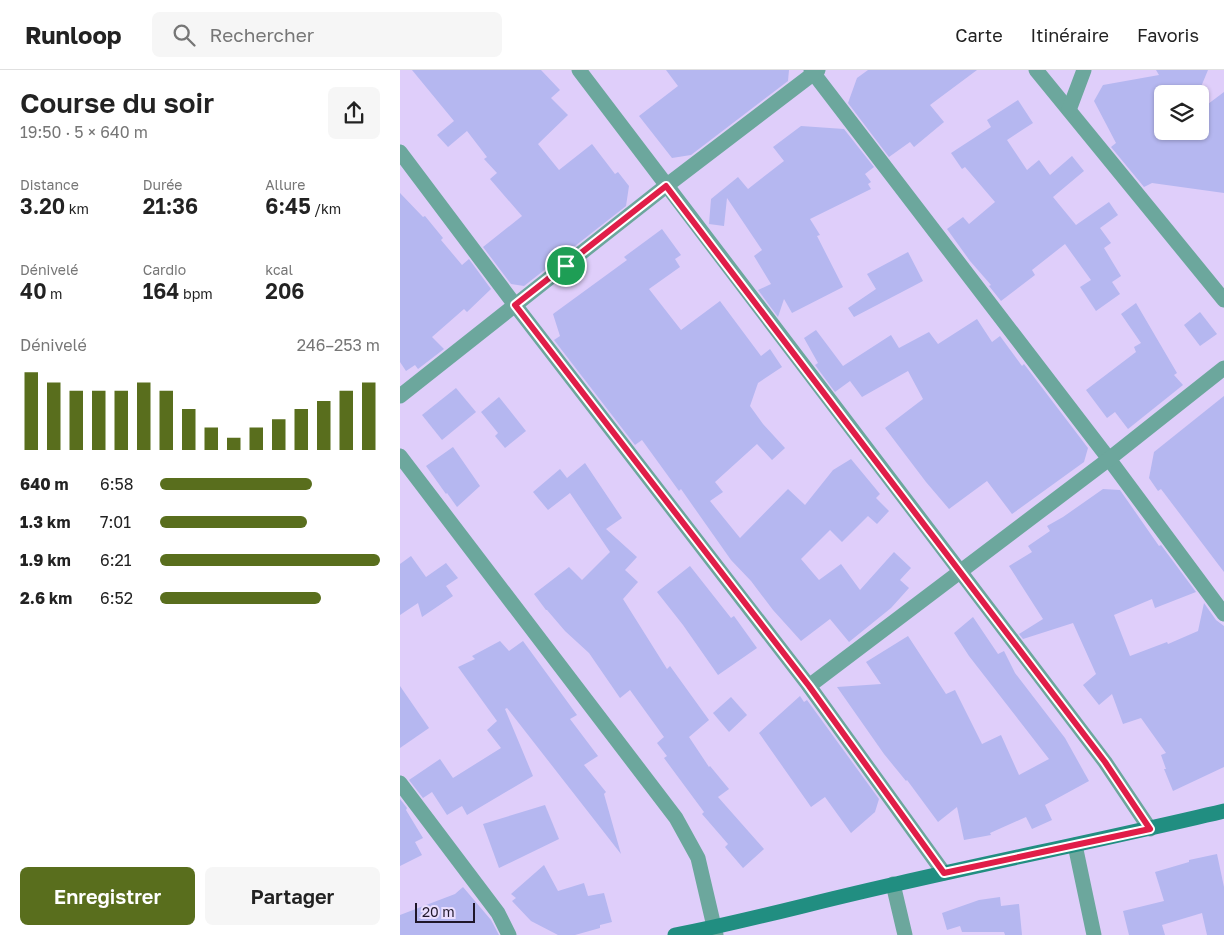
<!DOCTYPE html>
<html lang="fr">
<meta charset="utf-8">
<style>
body{margin:0;font-family:"Golos Text",sans-serif;background:#f6f6f6;color:#222;height:100vh;display:flex;flex-direction:column;font-size:19px;white-space:nowrap}
*{box-sizing:border-box;margin:0}
p{font-size:16px;color:#767676}
.icon{flex:none;width:28px;height:28px;fill:none;stroke:currentColor;stroke-width:2;stroke-linecap:round;stroke-linejoin:round}
.map{position:relative;flex:1;overflow:hidden}
.sheet{display:flex;flex-direction:column;background:#fff;width:400px}
.sheet>*{flex:none}
.buttons{position:absolute;left:754px;top:15px;display:grid;gap:10px}
.buttons a{display:grid;place-items:center;width:55px;height:55px;border-radius:8px;background:#fff;box-shadow:0 1px 4px #0004;font-size:25px}
.scale{position:absolute;left:15px;bottom:12px;width:60px;box-sizing:border-box;padding-left:5px;border:2px solid #1f172a;border-top:0;font-size:14px;line-height:18px;white-space:nowrap;color:#1f172a;-webkit-text-stroke:4px #eadeff;paint-order:stroke}
.pin{position:absolute;display:grid;place-items:center;width:42px;height:42px;color:#fff;margin:-21px;border:2px solid #fff;border-radius:50%;box-shadow:0 1px 5px #0007}
.round{display:grid;place-items:center;flex:none;width:52px;height:52px;border-radius:8px;background:#f6f6f6}
.overview{display:flex;align-items:center;justify-content:space-between;height:85px;padding:0 20px}
h1{font-size:28px;font-weight:600;line-height:38px}
.figures{display:grid;grid-template-columns:repeat(3,1fr);gap:8px;height:85px;padding:5px 20px}
.figures div{display:grid;align-content:center}
.figures b{font-size:21px;font-weight:600}
.figures small{font-size:14px;font-weight:400}
.figures p{font-size:14px}
.chart{height:140px;padding:10px 20px}
.chart p{display:flex;justify-content:space-between}
.chart svg{width:100%;height:90px;margin-top:5px;stroke:#596e1d;stroke-width:6}
.button{display:flex;gap:10px;margin-top:auto;padding:10px 20px}
.button a{flex:1;height:58px;border-radius:8px;background:#596e1d;color:#fff;font-size:20px;font-weight:600;line-height:58px;text-align:center}
.button a+a{background:#f6f6f6;color:#222}
ul{padding:0 20px;list-style:none;font-size:16px}
li{display:grid;grid-template-columns:80px 60px 1fr;align-items:center;height:38px}
li i{height:12px;border-radius:6px;background:#596e1d}
header{display:flex;align-items:center;gap:30px;box-sizing:border-box;height:70px;padding:0 25px;background:#fff;border-bottom:1px solid #e0e0e0}
header strong{font-size:24px}
nav{display:flex;gap:28px;margin-inline-start:auto;font-size:18px}
.search{width:350px;height:45px;background:#f6f6f6;display:flex;align-items:center;gap:12px;box-sizing:border-box;padding:0 18px;border-radius:8px;color:#767676;font-size:19px}
main{display:flex;flex:1;min-height:0}
.map>svg:first-child{display:block}
</style>
<header>
<strong>Runloop</strong>
<div class="search"><svg class="icon" aria-label="search" viewBox="0 0 24 24"><circle cx="10" cy="10" r="6"/><path d="M15 15l6 6"/></svg>Rechercher</div>
<nav><a>Carte</a><a>Itinéraire</a><a>Favoris</a></nav>
</header>
<main>
<section class="sheet">
<div class="overview"><div><h1>Course du soir</h1><p>19:50 · 5 × 640 m</p></div><a class="round"><svg class="icon" aria-label="share" viewBox="0 0 24 24"><path d="M12 15V3M7 8l5-5 5 5M5 13v7h14v-7"/></svg></a></div>
<div class="figures">
<div><p>Distance</p><b>3.20<small> km</small></b></div>
<div><p>Durée</p><b>21:36</b></div>
<div><p>Allure</p><b>6:45<small> /km</small></b></div>
</div>
<div class="figures">
<div><p>Dénivelé</p><b>40<small> m</small></b></div>
<div><p>Cardio</p><b>164<small> bpm</small></b></div>
<div><p>kcal</p><b>206</b></div>
</div>
<div class="chart"><p><span>Dénivelé</span>246–253 m</p>
<svg viewBox="0 0 160 44" preserveAspectRatio="none"><path d="M5 44V6M15 44V11M25 44V15M35 44V15M45 44V15M55 44V11M65 44V15M75 44V24M85 44V33M95 44V38M105 44V33M115 44V29M125 44V24M135 44V20M145 44V15M155 44V11"/></svg>
</div>
<ul>
<li><b>640 m</b>6:58<i style="width:69%"></i></li>
<li><b>1.3 km</b>7:01<i style="width:67%"></i></li>
<li><b>1.9 km</b>6:21<i style="width:100%"></i></li>
<li><b>2.6 km</b>6:52<i style="width:73%"></i></li>
</ul>
<div class="button"><a>Enregistrer</a><a>Partager</a></div>
</section>
<div class="map">
<svg width="824" height="865" viewBox="0 0 824 865">
<rect width="100%" height="100%" fill="#dfcefa"/>
<!-- building -->
<g fill="#b5b7f0">
<path d="M12 0H141L160 20 151 28 168 45 138 74 159 100 192 74 215 104 218 102 229 116 226 136 124 216 111 214 83 177 122 146 90 109 97 103 84 89 87 87 67 61 48 77 37 65 54 51Z"/>
<path d="M266 0H389L388 11 291 85 272 88 239 46 278 16Z"/>
<path d="M468 0H577L530 35 544 52 514 77 510 72 489 87 448 33 457 8Z"/>
<path d="M756 0H808L798 24H762V61H800V40L824 22V123L752 113 744 117 711 77 716 73 694 31 703 15 759 5Z"/>
<path d="M618 30 633 53 607 70 627 100 639 90 650 105 672 86 684 101 653 127 676 155 709 132 718 145 700 158 711 173 704 178 721 206 712 212 720 224 696 241 680 217 691 210 665 174 632 200 635 205 601 231 589 216 591 215 570 191 547 159 563 147 569 154 595 132 565 97 562 99 551 83 591 57 587 50Z"/>
<path d="M401 56 444 59 474 97 465 104 471 112 468 114 471 119 410 149 420 165 417 166 443 217 392 243 384 229 378 247 358 220 371 214 354 186 362 180 327 128 324 156 309 154 311 129 338 107 348 119 384 91 373 77Z"/>
<path d="M0 123 23 147 25 146 43 168 41 170 62 195 69 189 91 219 67 242 64 239 32 267 44 279 18 299 15 295 6 301 0 292Z"/>
<path d="M262 159 281 185 275 189 280 197 249 219 281 260 320 231 361 286 370 279 382 297 358 313 350 336 363 354 385 378 372 390 357 374 315 412 323 422 310 431 340 468 388 419 405 435 433 400 451 389 480 424 476 428 489 441 477 454 468 446 442 472 430 460 401 489 419 510 441 494 460 520 494 482 511 498 500 510 509 518 491 538 449 572 430 549 401 571 373 540 351 511 331 490 281 419 279 421 242 370 235 375 154 270 160 266 153 244 227 190 224 187Z"/>
<path d="M508 182 523 211 454 247 448 238 476 219 467 204Z"/>
<path d="M736 233 777 303 774 305 783 315 728 359 715 342 707 348 686 320 736 282 734 277 741 273 721 244Z"/>
<path d="M800 242 817 264 800 276 784 255Z"/>
<path d="M577 249 592 272 600 266 622 296 624 294 688 378 684 392 612 444 587 411 549 439 526 412 485 358 523 329 508 301 462 327 450 311 435 322 415 295 418 293 404 268 416 260 443 296 491 265 499 278 529 262 538 274Z"/>
<path d="M56 318 76 342 42 370 22 345Z"/>
<path d="M824 326V502L761 419 758 421 749 408 754 382Z"/>
<path d="M99 327 126 361 105 378 95 366 98 363 81 342Z"/>
<path d="M53 377 80 416 57 437 47 423 46 424 26 396Z"/>
<path d="M185 393 222 448 206 459 237 487 225 500 238 512 223 529 267 599 270 596 309 650 289 667 309 697 310 696 329 719 318 727 364 779 343 798 325 777 328 774 302 744 304 742 264 688 267 686 257 673 264 667 230 620 220 628 189 583 165 561 147 540H146L134 524 169 497 182 510 210 482 170 423 148 440 133 422 160 399 167 408Z"/>
<path d="M703 419 720 420 759 476 761 475 796 522 755 538 752 529 714 545 730 586 767 572 768 574 798 561 804 533 816 550 824 556V697L773 721 764 699H766L761 685 766 683 741 648 723 654 712 624 699 635 683 615 696 604 673 553 623 569 619 564 643 549 609 496 632 482 628 476 650 461 647 456 663 447Z"/>
<path d="M11 486 26 507 46 493 58 508 46 516 53 526 22 547 18 533 0 545V494Z"/>
<path d="M290 496 331 548 334 546 357 578 318 605 283 555 257 522Z"/>
<path d="M573 547 598 584 604 581 615 603 665 668 689 711 645 735 652 750 632 759 626 747 590 763 591 765 564 770 557 737 538 752 507 710 506 711 484 684 437 617 481 614 466 592 508 566 546 624 555 620 582 674 601 665 619 705 649 689 569 586 554 563Z"/>
<path d="M100 571 109 581 123 571 177 645 170 649 198 686 184 695 206 722 204 724 221 784 107 638 105 639 133 706 67 745 62 736 47 745 32 722 23 728 9 710 40 689 53 708 101 678 87 660 97 651 58 597 75 589 72 586Z"/>
<path d="M0 616 29 658 0 678Z"/>
<path d="M400 626 404 632 407 630 479 729 475 742 451 763 425 727 411 737 359 663Z"/>
<path d="M331 627 347 645 329 662 313 643Z"/>
<path d="M0 729 7 738 6 740 23 768 15 772 22 785 0 796Z"/>
<path d="M145 735 159 769 99 798 83 754Z"/>
<path d="M817 784 824 817V865H807L802 843 762 855 765 865H729L723 841 764 831 755 802 789 792V790Z"/>
<path d="M144 795 158 821 184 813 188 826 204 823 212 852 200 855V858L175 865H158L131 851 112 831 116 828 111 824Z"/>
<path d="M63 817 91 850 99 865H0V845L55 824Z"/>
<path d="M600 827 601 836 619 834 622 865H605L604 862H562L560 856 547 860 542 843 579 830Z"/>
</g>
<g fill="none" stroke-linecap="round" stroke-linejoin="round">
<!-- street -->
<g stroke="#6ca79d" stroke-width="15">
<path d="M179 0 705 692 750 759"/>
<path d="M411 0 709 389 824 544"/>
<path d="M636 0 824 230"/>
<path d="M669 40 684 0"/>
<path d="M0 82 115 235 409 616 544 803"/>
<path d="M0 326 266 116 418 0"/>
<path d="M0 386 276 748 298 788 316 865"/>
<path d="M409 616 709 389 824 298"/>
<path d="M0 713 98 843 109 865"/>
<path d="M675 775 694 865"/>
<path d="M493 814 505 865"/>
</g>
<!-- secondary -->
<path stroke="#218e81" stroke-width="15" d="M275 865C349 851 422 830 496 814 605 789 715 767 824 741"/>
</g>
<g fill="none" stroke-linecap="round" stroke-linejoin="round">
<!-- route casing -->
<g stroke="#fff" stroke-width="10">
<path id="route" d="M266 116 705 692 750 759 544 803 409 616 115 235Z"/>
</g>
<!-- route -->
<use href="#route" stroke="#e11d48" stroke-width="6"/>
</g>
</svg>
<div class="buttons">
<a><svg class="icon" aria-label="layers" viewBox="0 0 24 24"><path d="M12 4l9 5-9 5-9-5zM3 14l9 5 9-5"/></svg></a>
</div>
<div class="scale">20 m</div>
<div class="pin" style="left:166px;top:196px;background:#1e9e55"><svg class="icon" aria-label="arrive" viewBox="0 0 24 24"><path d="M6 21V4h12l-3 4 3 4H6"/></svg></div>
</div>
</main>
